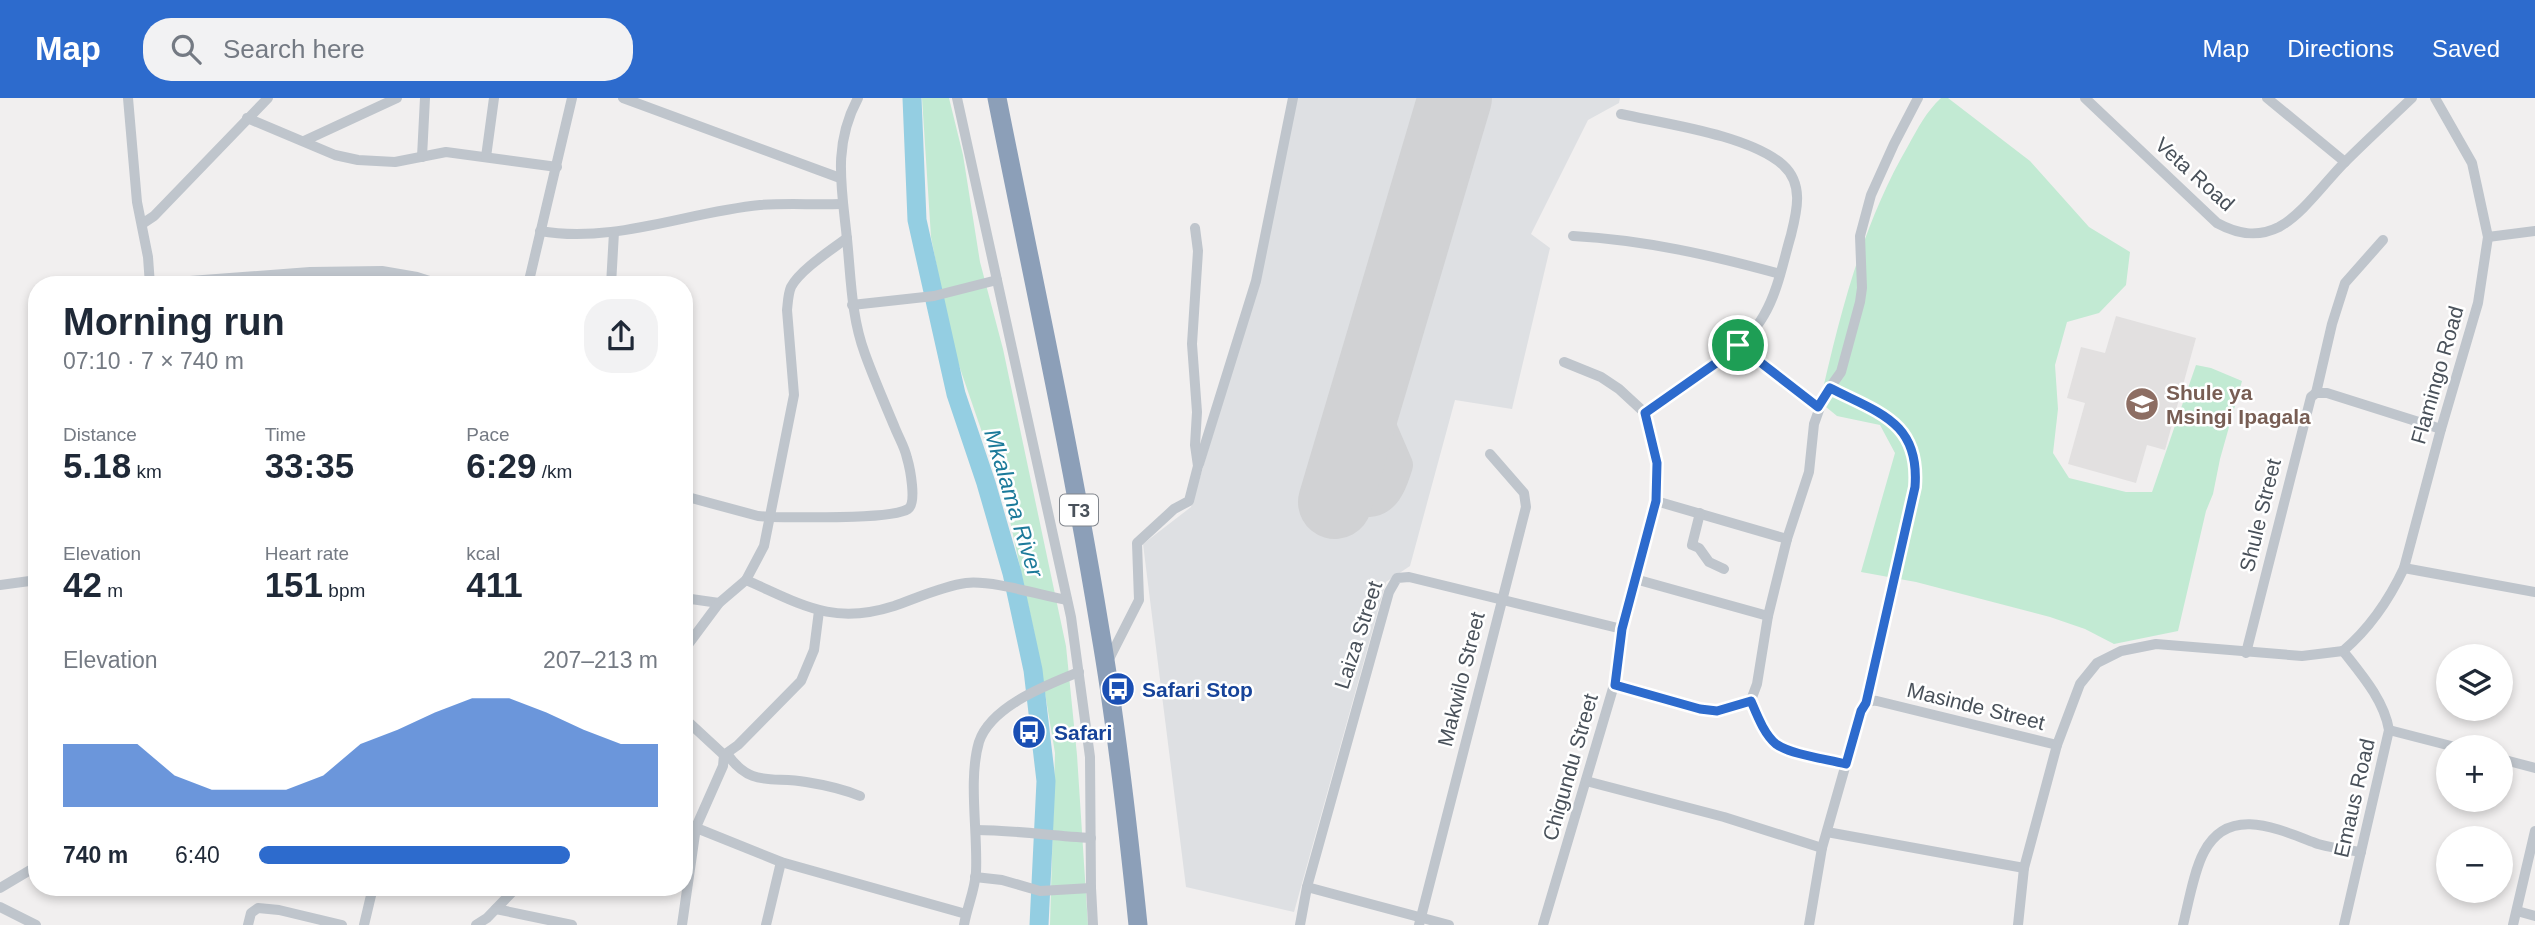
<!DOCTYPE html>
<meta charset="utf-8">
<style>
body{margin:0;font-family:Helvetica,sans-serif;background:#f2f2f3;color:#1f2937;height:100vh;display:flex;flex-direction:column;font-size:26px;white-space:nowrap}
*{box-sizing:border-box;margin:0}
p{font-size:23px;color:#747a83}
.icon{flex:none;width:38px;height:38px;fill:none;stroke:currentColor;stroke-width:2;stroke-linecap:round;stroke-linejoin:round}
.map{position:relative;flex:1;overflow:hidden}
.drawer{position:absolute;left:28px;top:178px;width:665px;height:620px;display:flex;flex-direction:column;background:#fff;border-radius:28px;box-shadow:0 4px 10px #0003}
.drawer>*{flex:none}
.buttons{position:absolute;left:2436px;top:546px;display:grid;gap:14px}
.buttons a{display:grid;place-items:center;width:77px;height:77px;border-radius:50%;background:#fff;box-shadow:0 4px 10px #0003;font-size:35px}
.pin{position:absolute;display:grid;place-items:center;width:60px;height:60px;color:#fff;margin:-30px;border:4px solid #fff;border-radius:50%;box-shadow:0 2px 7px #0007}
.round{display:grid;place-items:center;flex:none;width:74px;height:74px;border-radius:28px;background:#f2f2f3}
.overview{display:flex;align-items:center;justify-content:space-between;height:119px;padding:0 35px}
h1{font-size:38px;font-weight:600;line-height:52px}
.stats{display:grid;grid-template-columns:repeat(3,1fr);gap:10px;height:119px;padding:7px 35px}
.stats div{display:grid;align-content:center}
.stats b{font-size:35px;font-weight:600}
.stats small{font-size:19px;font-weight:400}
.stats p{font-size:19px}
.chart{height:196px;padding:14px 35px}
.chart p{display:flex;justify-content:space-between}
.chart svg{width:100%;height:126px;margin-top:7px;fill:#2d6bcd;opacity:.7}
ul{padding:0 35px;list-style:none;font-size:23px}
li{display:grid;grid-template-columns:112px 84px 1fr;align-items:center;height:52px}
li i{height:18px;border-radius:9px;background:#2d6bcd}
header{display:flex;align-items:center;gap:42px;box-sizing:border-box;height:98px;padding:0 35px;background:#2d6bcd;color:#fff}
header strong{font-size:33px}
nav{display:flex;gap:38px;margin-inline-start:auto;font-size:24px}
.search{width:490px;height:63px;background:#f2f2f3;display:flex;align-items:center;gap:18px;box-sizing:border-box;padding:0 24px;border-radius:28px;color:#747a83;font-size:26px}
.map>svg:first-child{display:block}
</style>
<header>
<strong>Map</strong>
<div class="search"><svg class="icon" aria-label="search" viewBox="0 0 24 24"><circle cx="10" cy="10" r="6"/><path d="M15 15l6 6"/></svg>Search here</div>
<nav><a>Map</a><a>Directions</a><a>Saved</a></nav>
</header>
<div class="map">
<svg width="2535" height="827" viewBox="0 0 2535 827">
<rect width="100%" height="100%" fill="#f1efef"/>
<!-- education -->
<path fill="#e2e0e0" d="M2116 218 2196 240 2165 352 2147 347 2136 385 2068 366 2085 305 2067 300 2081 249 2105 255Z"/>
<!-- airport -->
<path fill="#dee0e3" d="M1296 0H1620L1619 5 1588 22 1531 136 1550 150 1512 311 1455 302 1410 468 1386 484 1294 814 1186 789 1143 446 1191 409 1262 174Z"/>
<!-- green -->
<g fill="#c2ead3">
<path d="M922 0H949L963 57 980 164 1003 251 1066 548 1077 657 1088 827H1050L1055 655 1038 553 1006 404 952 247 931 139Z"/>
<path d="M1941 0H1948L2030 63 2089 129 2130 154 2126 187 2099 215 2067 224 2055 267 2058 311 2053 355 2069 380 2126 394H2152L2196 267 2211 270 2242 283 2220 361 2213 396 2206 413 2178 533 2114 546 2085 531 2050 519 1916 484 1861 474 1895 355 1880 327 1837 318 1820 304C1840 216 1862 127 1908 48 1918 30 1926 14 1941 0Z"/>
</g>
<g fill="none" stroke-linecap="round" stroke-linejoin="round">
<!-- river -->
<path stroke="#94cee2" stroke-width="19" d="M912 0 917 122 956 296 986 385 1012 475 1033 572 1046 683 1039 827"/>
<!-- taxiway -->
<path stroke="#d1d2d4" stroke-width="30" d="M1336 400C1377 409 1386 406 1398 367L1367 295"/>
<!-- runway -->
<path stroke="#d1d2d4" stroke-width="74" d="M1335 404 1455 0"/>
<!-- street -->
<g stroke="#bfc5cc" stroke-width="10">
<path d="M128 0 137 104 148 159 150 187"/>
<path d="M623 0 840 80"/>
<path d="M957 0 1071 519 1090 659 1091 790 1093 827"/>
<path d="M2085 0 2217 125C2237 136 2257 140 2279 129 2303 116 2325 84 2345 64 2367 42 2390 21 2412 0"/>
<path d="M2267 0 2345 64"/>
<path d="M1621 16C1666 26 1749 37 1783 67 1804 86 1797 113 1791 137 1783 164 1778 193 1764 217 1741 258 1682 289 1645 315"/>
<path d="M247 20 335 57 358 62 395 64 446 54 557 69"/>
<path d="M304 43 397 0"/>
<path d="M422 59 425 0"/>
<path d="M486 59 494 0"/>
<path d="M142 126 154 118 268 0"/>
<path d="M540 133C614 146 687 114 760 107 787 105 814 107 841 106"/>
<path d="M1573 138C1644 142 1711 157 1780 176"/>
<path d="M2488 139 2535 133"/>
<path d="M150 186 310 174 382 173 417 179 442 187"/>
<path d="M528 187 572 0"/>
<path d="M611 187 614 134"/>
<path d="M852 207 934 198 997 182"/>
<path d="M1738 247 1818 309"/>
<path d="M1830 290C1879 315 1920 324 1915 389L1866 605"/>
<path d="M2316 295 2332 226 2345 185 2383 142"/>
<path d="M1199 366 1256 183 1293 0"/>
<path d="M684 398 758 418 770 419C795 419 891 422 908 411 917 405 910 370 907 360 905 350 899 340 895 330 885 306 874 281 865 256 851 218 851 180 847 141 842 91 832 48 858 0"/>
<path d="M1656 403 1787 441"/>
<path d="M1700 415 1692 447 1699 450 1709 464 1724 471"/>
<path d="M2404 470 2535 494"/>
<path d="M1635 481 1768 518"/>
<path d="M746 482C801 506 832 528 894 508 917 500 943 488 966 485 992 482 1040 497 1067 502"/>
<path d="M0 487 37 482"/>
<path d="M684 500 719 505"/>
<path d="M684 552 719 505 746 482 764 448 794 297 787 212C788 204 788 196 791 189 800 172 831 152 847 140"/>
<path d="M2343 553C2370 530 2389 502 2404 470L2441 331 2478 205 2488 139 2472 65 2435 0"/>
<path d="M2343 553C2361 576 2384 602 2389 632L2344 827"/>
<path d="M2246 555 2311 299 2316 295H2327L2441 331"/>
<path d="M1107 565 1139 502 1137 445 1174 411 1189 403 1198 368 1195 347 1197 314 1192 246 1198 153 1195 130"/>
<path d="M1614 587 1700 611 1717 613 1751 602"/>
<path d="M1751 602 1757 586 1768 518 1787 441 1809 374 1814 326 1824 298 1841 274 1860 204 1862 190 1860 138 1871 97 1894 46 1918 0"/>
<path d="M1751 602C1757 617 1764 636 1776 646 1791 657 1827 661 1846 666"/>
<path d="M2389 632 2455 649"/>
<path d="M727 656C751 690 772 678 806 684 825 687 843 691 860 698"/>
<path d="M724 657 738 647 801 583 814 552 819 513"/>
<path d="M2501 661 2535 670"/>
<path d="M1586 683 1724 719 1822 750"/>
<path d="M684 725 781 764 966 816"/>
<path d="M976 732C1014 732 1052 738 1091 740"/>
<path d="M1827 734 2024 770"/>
<path d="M975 779 1002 782 1040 793 1091 790"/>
<path d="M1307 789 1449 827"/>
<path d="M0 790 37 768"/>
<path d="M0 809 36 827"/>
<path d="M496 811 572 827"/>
<path d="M2517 813 2535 818"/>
<path d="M248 827 251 815 258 810 279 812 342 827"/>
<path d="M364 827 373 789"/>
<path d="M476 827 487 820 517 789"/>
<path d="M682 827 696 729 723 668 724 657 684 620"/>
<path d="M766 827 781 764"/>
<path d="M964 827C967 809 975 792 976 774 978 735 968 681 979 644 991 608 1047 587 1079 574"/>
<path d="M1300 827 1307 789 1389 494 1397 480 1409 479 1622 531"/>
<path d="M1419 827 1526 409 1524 395 1490 356"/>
<path d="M1543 827 1614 587 1622 531 1656 403 1657 365 1645 315 1619 291 1601 279 1564 264"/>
<path d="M1809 827 1822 750 1861 613C1866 606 1868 602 1877 603L2057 647"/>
<path d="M2018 827 2024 770 2057 647 2080 586 2097 565 2121 553 2156 546 2302 558 2343 553"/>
<path d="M2183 827C2188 807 2194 772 2204 754 2229 706 2280 732 2318 746 2332 750 2347 752 2361 754"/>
<path d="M2513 827 2535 733"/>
</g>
<!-- highway -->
<path stroke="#8c9fb8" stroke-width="19" d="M997 0C1032 177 1071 354 1100 532 1117 630 1128 729 1138 827"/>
</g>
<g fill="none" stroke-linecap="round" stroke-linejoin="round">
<!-- route casing -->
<g stroke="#fff" stroke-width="14">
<path id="route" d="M1738 247 1818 309 1830 290C1879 315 1920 324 1915 389L1866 605 1861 613 1846 666C1827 661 1792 657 1776 646 1764 636 1757 617 1751 603L1717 613 1700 611 1615 587 1622 531 1656 403 1657 365 1645 315 1719 263Z"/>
</g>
<!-- route -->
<use href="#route" stroke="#2d6bcd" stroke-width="9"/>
</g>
<!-- icons -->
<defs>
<g id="school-disc" transform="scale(1.75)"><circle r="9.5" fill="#8d6e63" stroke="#fff"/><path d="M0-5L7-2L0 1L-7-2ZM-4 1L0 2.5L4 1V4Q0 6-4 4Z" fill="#fff"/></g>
<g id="bus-disc" transform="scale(1.75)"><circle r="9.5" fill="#1a4fb4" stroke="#fff"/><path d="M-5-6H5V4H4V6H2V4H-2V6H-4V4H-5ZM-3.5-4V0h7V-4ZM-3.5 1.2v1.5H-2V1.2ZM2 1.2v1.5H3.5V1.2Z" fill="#fff"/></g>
</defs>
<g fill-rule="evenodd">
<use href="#school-disc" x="2142" y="306"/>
<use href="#bus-disc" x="1118" y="591"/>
<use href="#bus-disc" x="1029" y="634"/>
</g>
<g text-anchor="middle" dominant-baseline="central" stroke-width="5" stroke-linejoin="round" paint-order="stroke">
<!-- shield labels -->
<rect fill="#fff" stroke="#80858c" stroke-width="2" x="1060" y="396.5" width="38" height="31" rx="5"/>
<g font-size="19" font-weight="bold" fill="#49515a">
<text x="1079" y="412">T3</text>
</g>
<!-- street labels -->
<g font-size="21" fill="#49515a" stroke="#fff">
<text transform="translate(2195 76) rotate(42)">Veta Road</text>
<text transform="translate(2437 277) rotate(-74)">Flamingo Road</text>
<text transform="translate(2260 417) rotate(-76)">Shule Street</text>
<text transform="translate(1358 537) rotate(-72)">Laiza Street</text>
<text transform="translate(1461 581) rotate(-76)">Makwilo Street</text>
<text transform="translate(1976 608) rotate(14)">Masinde Street</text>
<text transform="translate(1570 669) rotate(-74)">Chigundu Street</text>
<text transform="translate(2354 700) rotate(-77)">Emaus Road</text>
</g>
<!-- education labels -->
<g font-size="21" font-weight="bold" fill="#785e54" stroke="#fff" text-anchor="start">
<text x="2166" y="294">Shule ya<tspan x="2166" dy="24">Msingi Ipagala</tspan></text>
</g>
<!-- transit labels -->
<g font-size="21" font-weight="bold" fill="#164399" stroke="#fff" text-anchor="start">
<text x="1142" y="591">Safari Stop</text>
<text x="1054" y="634">Safari</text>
</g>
<!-- water labels -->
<g font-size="23" font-style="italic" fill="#1c7a9a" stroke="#fff">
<text transform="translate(1014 405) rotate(73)">Mkalama River</text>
</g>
</g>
</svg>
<div class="buttons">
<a><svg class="icon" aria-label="layers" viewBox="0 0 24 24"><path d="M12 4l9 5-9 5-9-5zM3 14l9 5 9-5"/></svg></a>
<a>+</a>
<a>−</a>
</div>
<div class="pin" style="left:1738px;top:247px;background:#1e9e55"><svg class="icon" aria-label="arrive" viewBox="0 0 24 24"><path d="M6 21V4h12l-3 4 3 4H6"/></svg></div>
<section class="drawer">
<div class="overview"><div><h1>Morning run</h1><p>07:10 · 7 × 740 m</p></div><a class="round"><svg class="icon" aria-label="share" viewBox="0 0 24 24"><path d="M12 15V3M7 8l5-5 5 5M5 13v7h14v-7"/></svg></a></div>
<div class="stats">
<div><p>Distance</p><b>5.18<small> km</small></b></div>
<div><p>Time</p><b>33:35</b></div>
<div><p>Pace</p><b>6:29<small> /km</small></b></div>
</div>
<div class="stats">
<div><p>Elevation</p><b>42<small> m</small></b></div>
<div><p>Heart rate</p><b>151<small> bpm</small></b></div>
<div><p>kcal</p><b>411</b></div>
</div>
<div class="chart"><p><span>Elevation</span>207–213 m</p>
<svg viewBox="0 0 160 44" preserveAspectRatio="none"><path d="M0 44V22L10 22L20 22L30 33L40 38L50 38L60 38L70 33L80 22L90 17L100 11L110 6L120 6L130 11L140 17L150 22L160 22V44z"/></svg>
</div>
<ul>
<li><b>740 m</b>6:40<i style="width:78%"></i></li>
</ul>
</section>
</div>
